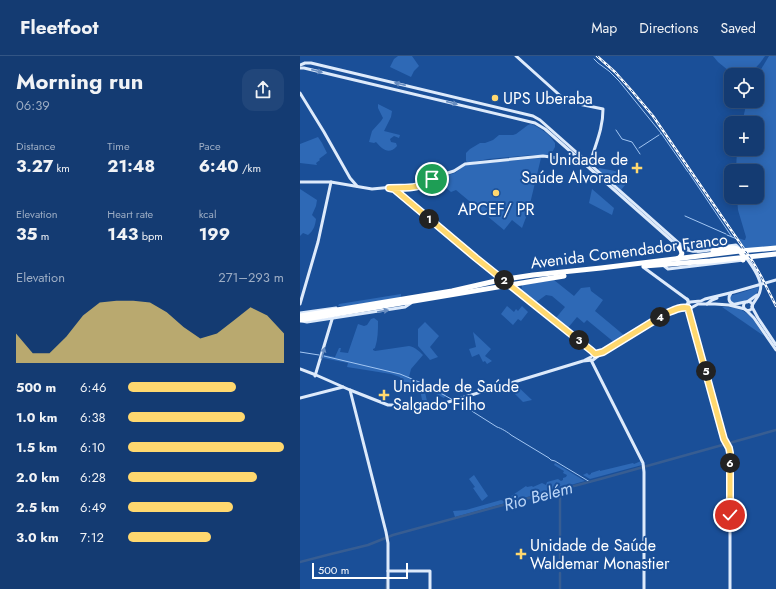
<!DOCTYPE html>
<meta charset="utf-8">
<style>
body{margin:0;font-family:Jost,sans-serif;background:#21467a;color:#f1f3f6;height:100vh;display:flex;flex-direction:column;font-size:15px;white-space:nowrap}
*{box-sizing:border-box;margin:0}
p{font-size:13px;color:#9dadc4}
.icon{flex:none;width:22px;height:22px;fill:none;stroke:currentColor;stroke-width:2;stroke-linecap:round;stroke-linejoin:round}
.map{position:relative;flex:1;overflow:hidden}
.drawer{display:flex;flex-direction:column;background:#143b72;width:300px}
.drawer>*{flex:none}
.fabs{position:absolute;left:424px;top:12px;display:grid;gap:8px}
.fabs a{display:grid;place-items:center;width:40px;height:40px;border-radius:8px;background:#143b72;box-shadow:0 2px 10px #0003,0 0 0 1px #335584;font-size:20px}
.scale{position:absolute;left:12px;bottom:10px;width:96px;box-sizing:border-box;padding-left:4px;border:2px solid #fff;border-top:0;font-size:11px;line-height:14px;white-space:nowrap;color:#fff;-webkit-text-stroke:3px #1a4f98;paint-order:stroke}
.pin{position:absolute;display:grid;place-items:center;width:34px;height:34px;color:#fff;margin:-17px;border:2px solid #fff;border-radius:50%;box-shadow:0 1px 4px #0007}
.km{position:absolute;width:20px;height:20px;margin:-10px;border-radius:50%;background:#222;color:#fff;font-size:11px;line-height:20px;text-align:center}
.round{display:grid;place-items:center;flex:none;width:42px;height:42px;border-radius:12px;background:#21467a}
.head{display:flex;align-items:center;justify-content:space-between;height:68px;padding:0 16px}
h1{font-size:22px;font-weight:700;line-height:30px}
.figures{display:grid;grid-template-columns:repeat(3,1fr);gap:6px;height:68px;padding:4px 16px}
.figures div{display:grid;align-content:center}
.figures b{font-size:17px;font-weight:700}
.figures small{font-size:11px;font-weight:400}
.figures p{font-size:11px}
.chart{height:112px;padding:8px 16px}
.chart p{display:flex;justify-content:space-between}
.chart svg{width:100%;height:72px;margin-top:4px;fill:#ffd86f;opacity:.7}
ul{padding:0 16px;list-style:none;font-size:13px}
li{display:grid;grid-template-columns:64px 48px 1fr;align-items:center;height:30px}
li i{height:10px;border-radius:5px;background:#ffd86f}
header{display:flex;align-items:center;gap:24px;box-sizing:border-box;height:56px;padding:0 20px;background:#143b72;border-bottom:1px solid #335584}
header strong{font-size:19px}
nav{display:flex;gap:22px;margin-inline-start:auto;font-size:14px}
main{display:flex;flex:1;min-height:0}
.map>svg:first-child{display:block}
</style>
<header>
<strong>Fleetfoot</strong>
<nav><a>Map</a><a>Directions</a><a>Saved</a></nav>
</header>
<main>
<section class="drawer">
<div class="head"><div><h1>Morning run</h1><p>06:39</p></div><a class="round"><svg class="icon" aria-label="share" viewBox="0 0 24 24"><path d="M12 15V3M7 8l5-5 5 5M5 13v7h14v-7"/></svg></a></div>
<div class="figures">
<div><p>Distance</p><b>3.27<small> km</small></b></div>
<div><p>Time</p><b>21:48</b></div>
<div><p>Pace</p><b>6:40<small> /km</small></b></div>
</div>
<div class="figures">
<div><p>Elevation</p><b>35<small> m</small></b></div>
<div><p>Heart rate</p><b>143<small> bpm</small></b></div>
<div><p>kcal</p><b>199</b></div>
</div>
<div class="chart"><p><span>Elevation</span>271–293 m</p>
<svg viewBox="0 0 160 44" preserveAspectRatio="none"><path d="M0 44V26L10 38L20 38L30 28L40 15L50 7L60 6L70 6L80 7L90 13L100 22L110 29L120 26L130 18L140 10L150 15L160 26V44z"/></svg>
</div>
<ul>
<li><b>500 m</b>6:46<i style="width:69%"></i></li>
<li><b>1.0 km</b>6:38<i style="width:75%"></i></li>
<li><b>1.5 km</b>6:10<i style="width:100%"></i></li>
<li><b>2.0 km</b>6:28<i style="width:83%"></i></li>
<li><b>2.5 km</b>6:49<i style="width:67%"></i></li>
<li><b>3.0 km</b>7:12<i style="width:53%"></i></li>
</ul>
</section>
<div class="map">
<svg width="476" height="533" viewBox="0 0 476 533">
<rect width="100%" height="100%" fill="#1a4f98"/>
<!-- green -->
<g fill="#2e69b6">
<path d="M98 0H112L119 10 114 15 111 21 90 11 94 3Z"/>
<path d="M413 0H465L460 7 449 19H434L418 6Z"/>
<path d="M469 0H476V190L445 193 438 182 444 184H445L446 181 438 154 437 141H457V115H436L437 93H457V67H442L447 45H457V20Z"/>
<path d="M78 48 92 55 91 61 84 75 100 79 99 82 94 80 90 83 91 86 96 87 97 90C89 99 83 94 76 86L74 87 69 86 72 75 81 65 83 62 78 52Z"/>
<path d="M231 68C241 72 249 78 255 87V91L250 100 232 99 188 103 168 107 166 105V97L170 93 180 87H185L193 84 199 79H213L216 78 228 69Z"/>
<path d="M18 81 22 87 27 97 19 103 20 104 16 107 17 109 0 107V88Z"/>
<path d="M241 102 228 156 222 172 212 164 204 174 156 134 151 136 136 123 155 117 165 109Z"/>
<path d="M299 112C309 114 323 115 330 123L321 134 298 114Z"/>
<path d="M0 133 17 144 16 150 12 159 16 163C15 170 14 174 8 179L3 177 0 180Z"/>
<path d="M292 133 314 152 312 159 289 147Z"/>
<path d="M254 224 274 240 281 232 290 231 291 235 303 244 295 255 325 280 315 287 287 264 284 267 277 261 267 273 255 263 265 251 252 240 246 239 235 247 221 237 222 229Z"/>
<path d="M459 231C457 243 443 247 432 247L430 243V240Z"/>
<path d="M101 238V241L99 242 47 250H38L39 248Z"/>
<path d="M207 250 214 256 216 253 218 255 222 250 228 256 221 265 218 263 213 269 201 258Z"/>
<path d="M422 251C447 250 452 261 464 280Z"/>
<path d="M74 262 78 265C78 274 78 283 75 292L73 293V294L75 295 109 290C115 291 119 295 123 299L111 313 109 321 146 339 144 342 124 332 127 345 122 344 120 333 102 325 100 321 91 318 47 311 48 307 23 302 24 299 35 301 39 292H41L40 296 48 297 58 268 64 270 67 269 71 263Z"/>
<path d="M125 266 139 280 130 291 138 301 130 304 118 290V273Z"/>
<path d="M173 276 191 293 185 300 192 305 187 308 185 305 183 306 179 298 172 301 169 293 176 291Z"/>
<path d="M215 328 232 344 223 346 207 330Z"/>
<path d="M341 405 342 409 290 423 283 419 287 417 289 419 291 418V417L300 414V415L333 407 334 408Z"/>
<path d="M255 407 285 425 155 461 153 455 166 454 201 444 204 445 226 430 227 431 232 430 233 431 242 427 246 429 247 426 258 423 261 425 263 424V422L266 421 267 419 263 417 264 415 254 409Z"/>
<path d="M174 419 188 440 182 445 173 432 175 431 169 423Z"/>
</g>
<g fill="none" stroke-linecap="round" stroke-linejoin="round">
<!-- stream -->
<g stroke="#a2c6f3" stroke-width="1">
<path d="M294 3 298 7 309 15 319 25 361 77V78"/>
<path d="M316 74 322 83 332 86 340 98"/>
<path d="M361 77 388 116"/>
<path d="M339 92 359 79"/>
<path d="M389 117 432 181"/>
<path d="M385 160 426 178"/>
<path d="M427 179 437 183"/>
<path d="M0 296 19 299"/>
<path d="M24 300 100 318 124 328 153 344"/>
<path d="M156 345 197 371C201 372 209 377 211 379L249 402 251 404 255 405 290 426"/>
</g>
<!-- river -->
<g stroke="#375d92" stroke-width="2.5">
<path d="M0 506 31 498 68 489 93 479 229 442 304 422 476 374"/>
<path d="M260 513V434"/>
<path d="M260 517V533"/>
<path d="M86 533 87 524"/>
</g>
<!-- secondary -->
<g stroke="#ddeafb" stroke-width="3">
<path d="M216 0 265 44 269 46 303 53C303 74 295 89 290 108"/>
<path d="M0 9 5 7H11L233 60 240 64 380 188 389 193"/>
<path d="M0 12H4L235 67 245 73 379 191C394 197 400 196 415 193"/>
<path d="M0 37 24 76 50 122 57 130"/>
<path d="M0 126H31L72 133 93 131H114L122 129 135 121 154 115 165 108 243 100 258 102 283 108"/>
<path d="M91 132 94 133 176 202 292 295 295 298"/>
<path d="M428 190 436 189 439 192"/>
<path d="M445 200C451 208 464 225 460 235 459 241 454 245 452 250"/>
<path d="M363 209 368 213 444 204"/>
<path d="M343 211 388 244"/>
<path d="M431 237C428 241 428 246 433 248"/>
<path d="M387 243 388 245V252L424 383 430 394V533"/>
<circle cx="448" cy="250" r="4.5"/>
<path d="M447 246 457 239"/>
<path d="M0 248 18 186 31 126"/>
<path d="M407 248 412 244 417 242"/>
<path d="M431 249 445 246"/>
<path d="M452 251 458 262 476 289"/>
<path d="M387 252H391L398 248H415L429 249 445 253"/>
<path d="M446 254 454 262 476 294"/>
<path d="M0 257 36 252"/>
<path d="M2 265 7 266 105 251 111 247"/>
<path d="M285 304 291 301"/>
<path d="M291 304 343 407 344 416V533"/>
<path d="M0 313 16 319 50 334 88 349H98L121 347 137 348 145 347 283 305 293 304 303 296 311 290 359 262 376 253 384 251 390 246 401 245 405 243 434 236 476 224"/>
<path d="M15 320 33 260"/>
<path d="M50 334 86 476 88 487V533"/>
<path d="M0 342 43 331"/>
<path d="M88 515H130V533"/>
</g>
<!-- highway -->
<g stroke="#fff" stroke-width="5">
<path d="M413 195C421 194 433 188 440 195 443 199 444 200 443 204"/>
<path d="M377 203C383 200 383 196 379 191"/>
<path d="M344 210 410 205 476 198"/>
<path d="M0 260 152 235 200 224 233 219 301 212 440 195 476 192"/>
<path d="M0 264 264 220"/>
</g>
<!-- rail casing -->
<g stroke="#fff" stroke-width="2.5">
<path id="rail" d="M297 0 315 16 332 35 353 60 453 206 461 220 476 250"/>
</g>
<!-- rail -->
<use href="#rail" stroke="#1a4f98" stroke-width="1" stroke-dasharray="3" stroke-linecap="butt"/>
</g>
<!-- one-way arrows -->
<defs><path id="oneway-solid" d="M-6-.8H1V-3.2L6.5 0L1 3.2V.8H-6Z"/></defs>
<g fill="#688dc0">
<use href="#oneway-solid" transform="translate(17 15) rotate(14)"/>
<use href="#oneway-solid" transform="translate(100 28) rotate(-167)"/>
<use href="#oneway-solid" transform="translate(152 47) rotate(14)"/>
<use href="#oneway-solid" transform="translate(83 255) rotate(-9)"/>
<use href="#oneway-solid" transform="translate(23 297) rotate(-74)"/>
</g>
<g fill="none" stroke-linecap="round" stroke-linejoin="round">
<!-- route casing -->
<g stroke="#fff" stroke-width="8">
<path id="route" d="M132 123C117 134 107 131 89 132L94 133 176 202 292 295 295 298 303 296 365 258C372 255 380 250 388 252L424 383 429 392 430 397V459"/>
</g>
<!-- route -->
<use href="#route" stroke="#ffd86f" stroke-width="5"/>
</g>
<!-- markers -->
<g fill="#ffd86f" stroke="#1a4f98" stroke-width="1.5">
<circle cx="195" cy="42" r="4"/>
<path d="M335 106h4v4h4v4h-4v4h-4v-4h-4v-4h4z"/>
<circle cx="196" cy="137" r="4"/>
<path d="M82 333h4v4h4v4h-4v4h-4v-4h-4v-4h4z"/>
<path d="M219 492h4v4h4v4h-4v4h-4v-4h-4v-4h4z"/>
</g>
<g text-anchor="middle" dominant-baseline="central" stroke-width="4" stroke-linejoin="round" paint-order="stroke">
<!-- poi labels -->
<g font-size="16" fill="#fff" stroke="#1a4f98" text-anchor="start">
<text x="203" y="42">UPS Uberaba</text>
<text x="328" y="103" text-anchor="end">Unidade de<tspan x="328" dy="18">Saúde Alvorada</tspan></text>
<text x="196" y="153" text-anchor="middle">APCEF/ PR</text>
<text x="93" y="330">Unidade de Saúde<tspan x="93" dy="18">Salgado Filho</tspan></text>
<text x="230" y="489">Unidade de Saúde<tspan x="230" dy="18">Waldemar Monastier</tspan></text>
</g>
<!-- street labels -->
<g font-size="16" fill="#fff" stroke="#1a4f98">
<text transform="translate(329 195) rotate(-7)">Avenida Comendador Franco</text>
</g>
<!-- water labels -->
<g font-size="17" font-style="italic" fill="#bcd6f7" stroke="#1a4f98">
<text transform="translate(238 440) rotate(-15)">Rio Belém</text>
</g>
</g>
</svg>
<div class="fabs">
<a><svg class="icon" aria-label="locate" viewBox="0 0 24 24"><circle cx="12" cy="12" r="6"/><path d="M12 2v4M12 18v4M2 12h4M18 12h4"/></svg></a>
<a>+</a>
<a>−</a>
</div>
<div class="scale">500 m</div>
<div class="pin" style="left:132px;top:123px;background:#1e9e55"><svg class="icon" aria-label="arrive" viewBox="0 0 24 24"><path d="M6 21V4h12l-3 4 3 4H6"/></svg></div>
<div class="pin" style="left:430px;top:459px;background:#d93025"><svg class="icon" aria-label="check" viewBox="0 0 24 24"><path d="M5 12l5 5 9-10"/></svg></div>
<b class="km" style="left:129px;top:163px">1</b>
<b class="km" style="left:204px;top:224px">2</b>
<b class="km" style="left:279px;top:284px">3</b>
<b class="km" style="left:360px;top:261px">4</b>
<b class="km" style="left:406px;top:315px">5</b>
<b class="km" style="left:430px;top:407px">6</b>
</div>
</main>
